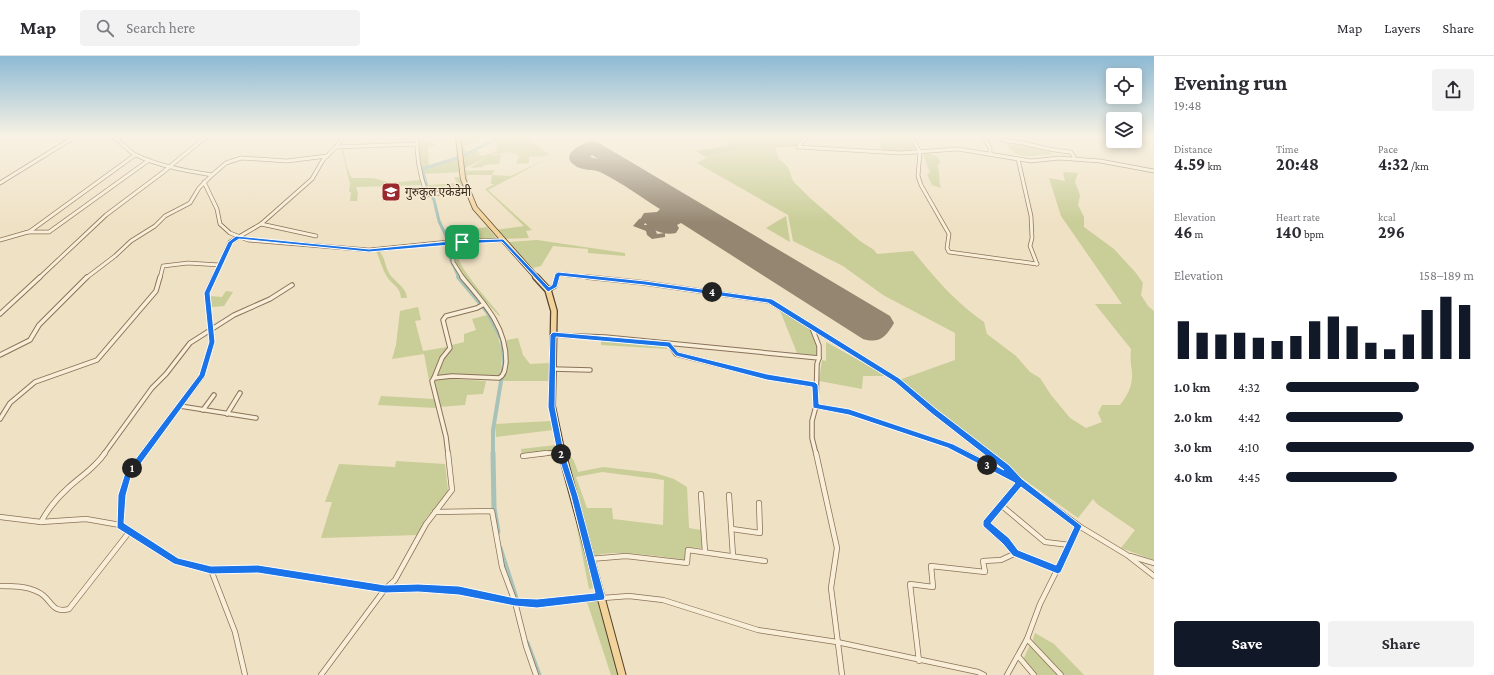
<!DOCTYPE html>
<meta charset="utf-8">
<style>
body{margin:0;font-family:"Crimson Pro","Noto Sans Devanagari",serif;background:#f2f2f3;color:#2b2b33;height:100vh;display:flex;flex-direction:column;font-size:15px;white-space:nowrap}
*{box-sizing:border-box;margin:0}
p{font-size:13px;color:#7c7c81}
.icon{flex:none;width:22px;height:22px;fill:none;stroke:currentColor;stroke-width:2;stroke-linecap:round;stroke-linejoin:round}
.map{position:relative;flex:1;overflow:hidden}
.side{display:flex;flex-direction:column;background:#fff;width:340px}
.side>*{flex:none}
.tools{position:absolute;left:1106px;top:12px;display:grid;gap:8px}
.tools a{display:grid;place-items:center;width:36px;height:36px;border-radius:4px;background:#fff;box-shadow:0 2px 10px #0003;font-size:20px}
.pin{position:absolute;display:grid;place-items:center;width:34px;height:34px;color:#fff;margin:-17px;border-radius:8px;box-shadow:0 2px 6px #0006}
.km{position:absolute;width:20px;height:20px;margin:-10px;border-radius:50%;background:#222;color:#fff;font-size:11px;line-height:20px;text-align:center}
.round{display:grid;place-items:center;flex:none;width:42px;height:42px;border-radius:4px;background:#f2f2f3}
.head{display:flex;align-items:center;justify-content:space-between;height:68px;padding:0 20px}
h1{font-size:22px;font-weight:700;line-height:30px}
.figures{display:grid;grid-template-columns:repeat(3,1fr);gap:6px;height:68px;padding:4px 20px}
.figures div{display:grid;align-content:center}
.figures b{font-size:17px;font-weight:700}
.figures small{font-size:11px;font-weight:400}
.figures p{font-size:11px}
.chart{height:112px;padding:8px 20px}
.chart p{display:flex;justify-content:space-between}
.chart svg{width:100%;height:72px;margin-top:4px;stroke:#111827;stroke-width:6}
.action{display:flex;gap:8px;margin-top:auto;padding:8px 20px}
.action a{flex:1;height:46px;border-radius:4px;background:#111827;color:#fff;font-size:16px;font-weight:700;line-height:46px;text-align:center}
.action a+a{background:#f2f2f3;color:#2b2b33}
ul{padding:0 20px;list-style:none;font-size:13px}
li{display:grid;grid-template-columns:64px 48px 1fr;align-items:center;height:30px}
li i{height:10px;border-radius:5px;background:#111827}
header{display:flex;align-items:center;gap:24px;box-sizing:border-box;height:56px;padding:0 20px;background:#fff;border-bottom:1px solid #e1e1e2}
header strong{font-size:19px}
nav{display:flex;gap:22px;margin-inline-start:auto;font-size:14px}
.search{width:280px;height:36px;background:#f2f2f3;display:flex;align-items:center;gap:10px;box-sizing:border-box;padding:0 14px;border-radius:4px;color:#7c7c81;font-size:15px}
main{display:flex;flex:1;min-height:0}
.map>svg:first-child{display:block}
</style>
<header>
<strong>Map</strong>
<div class="search"><svg class="icon" aria-label="search" viewBox="0 0 24 24"><circle cx="10" cy="10" r="6"/><path d="M15 15l6 6"/></svg>Search here</div>
<nav><a>Map</a><a>Layers</a><a>Share</a></nav>
</header>
<main>
<div class="map">
<svg width="1154" height="619" viewBox="0 0 1154 619">
<rect width="100%" height="100%" fill="#efe1c4"/>
<!-- green -->
<g fill="#c9cd97" fill-rule="evenodd">
<path d="M459 80H489L464 90 466 96 474 94 462 99Z"/>
<path d="M503 80 516 81 503 94 519 80H523L549 98 544 100 529 101V107L516 108 519 100 508 96 493 99 500 95 463 113 462 101 477 94 481 100 496 96 497 87H493Z"/>
<path d="M718 80H801L803 84 798 87 797 91H776L778 102 788 111 793 125 810 142 860 185 874 194 877 198 913 195C936 223 954 245 984 266L987 278 1016 300 1030 316 1040 322 1051 339 1070 362 1086 372 1102 366 1098 357 1102 349H1120C1128 339 1133 329 1132 316 1131 308 1130 302 1131 293L1095 248H1122L1061 160 1049 122 1065 125 1063 116 1078 117 1075 126 1080 139 1078 149 1084 161V171L1114 193 1136 217 1143 227 1141 239 1148 250 1154 255V504L1121 492 1135 474 1097 448 1093 443 1078 462 1015 417 899 324 955 304V277L883 239 843 210 793 185 788 159 697 107 706 102 704 100 740 93 738 90H729L726 84Z"/>
<path d="M877 80H909L916 92 914 95H882Z"/>
<path d="M419 84 436 87 434 90 428 91 429 111 422 113 421 115 428 128 430 138H428L421 124 420 103 417 94Z"/>
<path d="M1006 88 1023 89 1051 96 1053 99C1034 97 1020 108 1006 88Z"/>
<path d="M341 91H344C343 98 348 117 352 122H373L391 127 420 124 421 129 356 131 358 137 357 145H350L351 136H349L350 128Z"/>
<path d="M928 96 939 102 940 107 937 110C941 117 938 124 941 132L932 129 927 118 930 117 923 98Z"/>
<path d="M501 98 499 108 484 109 483 111 470 112 489 100Z"/>
<path d="M552 100 488 134 532 174 526 175 529 182 504 183 495 174 524 170 485 133 495 128H491L492 119H467L468 131H467L463 115 467 113V115L495 114 492 119 511 120Z"/>
<path d="M458 102 460 116 422 118 423 113Z"/>
<path d="M454 121H460L464 133 443 136 441 132H439L440 137 431 138 429 129 457 127Z"/>
<path d="M786 160 790 186 766 172Z"/>
<path d="M487 171 498 184 452 185 446 177Z"/>
<path d="M537 184 625 197V200L588 197V193L553 190 541 210 533 212 508 186Z"/>
<path d="M463 189 464 191 457 195C454 208 491 247 500 259L499 260C484 242 455 221 454 195Z"/>
<path d="M412 191 380 196C385 202 385 210 389 217 394 226 406 230 407 242H401C400 229 391 229 386 219 382 212 380 203 376 195Z"/>
<path d="M226 235 233 236 224 250 212 251 210 240 222 241Z"/>
<path d="M418 251 421 264 415 265 423 295 447 291 448 293 442 297 439 303 433 321 429 324 424 298 392 303 396 289 400 255Z"/>
<path d="M779 252C795 262 825 275 817 299L797 297Z"/>
<path d="M487 259C500 279 505 298 499 321L451 318 436 320 442 304 453 292 452 289 464 286V278L476 274 472 263Z"/>
<path d="M518 282 523 299 530 308 549 307 548 325H501C510 314 507 297 507 284Z"/>
<path d="M601 283 665 289 668 293 601 289Z"/>
<path d="M826 286 887 320H863L862 333 819 325 822 304 826 305Z"/>
<path d="M436 322 486 325 483 338 467 339 465 349 439 351 434 326Z"/>
<path d="M381 340 434 343 436 352 378 349Z"/>
<path d="M553 349 556 350 565 393 574 405 578 416 603 411 655 417 674 423 687 431 689 472 701 474 702 492 686 491 685 504C663 501 611 492 592 501L560 385ZM602 416 664 424 663 469 613 463 612 452H587L576 421Z"/>
<path d="M551 365 553 374 496 381 495 368Z"/>
<path d="M556 389 558 395 522 399 521 393Z"/>
<path d="M396 405 445 408 448 434 446 439 426 462 418 479 321 482 332 446H325L339 408 395 411Z"/>
<path d="M576 467H578L594 532 589 533Z"/>
<path d="M597 544 620 619H611L587 546Z"/>
<path d="M1035 577 1054 588 1084 619H1064L1032 587Z"/>
<path d="M1030 589 1059 619H1036L1023 604Z"/>
</g>
<!-- cemetery -->
<path fill="#bec296" d="M726 90H738L740 93 704 100 696 95Z"/>
<g fill="none" stroke-linecap="round" stroke-linejoin="round">
<!-- canal-far2 -->
<path stroke="#a6c2b9" stroke-width="3" d="M459 222 451 204 448 184 439 165 434 144 428 134 422 113 460 101 502 80"/>
<!-- canal-far1 -->
<path stroke="#a6c2b9" stroke-width="4" d="M458 221 488 257 502 284 504 307 493 374V398"/>
<!-- canal -->
<g stroke="#a6c2b9" stroke-width="5">
<path d="M493 397 494 452 498 476"/>
<path d="M500 492 517 545"/>
<path d="M527 587 539 619"/>
</g>
<!-- taxiway -->
<path fill="#948671" fill-rule="evenodd" d="M655 132 677 146 681 154 696 157 715 169 710 172 707 171C676 152 684 162 655 173L657 178 665 177V181L652 183 647 179 646 175 633 170 639 163 642 162 646 165 644 169C653 170 668 161 673 153L652 137V133Z"/>
<!-- runway -->
<path fill="#948671" fill-rule="evenodd" d="M592 85 599 87 890 260 894 267C886 281 879 288 863 283L681 167 677 169 679 172 676 177C663 180 648 173 641 162L644 157 657 156 660 153C641 141 622 127 602 117 594 112 581 116 573 108 560 97 584 87 592 85ZM592 99 598 103 590 101Z"/>
<!-- minor-far2 casing -->
<g stroke="#8a725a" stroke-width="4.5">
<g id="minor-far2">
<path d="M112 80C120 85 129 96 136 99 158 110 188 115 212 119L226 107 241 102 287 105 327 100"/>
<path d="M417 80C416 100 420 120 427 139L466 133"/>
<path d="M803 80 805 83 798 91 901 97 958 93 1031 105 1059 102 1100 105 1154 115"/>
<path d="M911 80 920 96"/>
<path d="M983 80 990 92V98"/>
<path d="M996 80C1007 87 1011 85 1023 87 1040 91 1054 95 1071 96L1075 103"/>
<path d="M336 91 417 88"/>
<path d="M920 96 918 120 921 129 949 178 947 192 949 196 1037 208"/>
<path d="M1018 103 1031 160 1032 182 1030 190 1037 208"/>
<path d="M204 126 217 153 220 168 230 177 248 184 369 194 448 186 503 184"/>
<path d="M0 127 76 80"/>
<path d="M261 168 316 180"/>
<path d="M29 176 135 99"/>
<path d="M0 184 28 176H49L149 104"/>
<path d="M39 222 106 159 162 117 207 80"/>
<path d="M86 222 115 200 131 185 155 170 165 160 190 147 199 132 212 119"/>
<path d="M160 222 163 210 188 207 220 209"/>
<path d="M214 222 230 186 261 168 312 123 323 104 336 91 343 80"/>
<path d="M463 222 453 206V195L469 186"/>
<path d="M557 222 558 218 596 222"/>
</g>
</g>
<!-- minor-far1 casing -->
<g stroke="#8a725a" stroke-width="5.5">
<g id="minor-far1">
<path d="M587 221 645 227 769 245 897 324 933 355 990 398"/>
<path d="M548 234 555 230 557 221"/>
<path d="M0 258 40 221"/>
<path d="M812 272 819 290V302"/>
<path d="M553 279 605 281 819 302 817 308 816 350 812 365V382L816 398"/>
<path d="M670 289 676 298 767 321 815 329"/>
<path d="M0 299 30 284 39 269 87 221"/>
<path d="M552 313 590 314"/>
<path d="M434 322 442 302 450 292 443 264 446 260 477 252 484 248"/>
<path d="M180 350 256 362"/>
<path d="M816 350 849 356 951 390 967 398"/>
<path d="M203 354 214 339"/>
<path d="M227 358 240 337"/>
<path d="M0 363 10 347 35 326 97 304 156 235 160 221"/>
<path d="M104 398 152 332 166 318 190 287 234 259 270 243 292 229"/>
<path d="M143 398 202 320 212 286 207 237 214 221"/>
<path d="M448 398 446 381 432 325 434 322 452 320 499 322C505 319 505 312 506 306 507 271 483 246 462 221"/>
<path d="M537 398 561 396"/>
</g>
</g>
<!-- minor casing -->
<g stroke="#8a725a" stroke-width="6">
<g id="minor">
<path d="M816 397 837 492 831 532 842 619"/>
<path d="M965 397 1020 426 986 468 1006 485 1016 497"/>
<path d="M988 397 1006 411 1020 426 1079 470 1127 499 1154 520"/>
<path d="M523 400 547 397"/>
<path d="M701 438 705 496"/>
<path d="M729 439 733 500"/>
<path d="M1002 450 1045 486 1070 489"/>
<path d="M435 456 492 455 502 511 515 546 526 590 536 619"/>
<path d="M0 461 41 466 86 463 120 469 176 505 211 514 258 513 385 533 418 532 459 534 515 546 537 547 629 540 663 544 758 574 837 586 978 616 984 619"/>
<path d="M41 466C48 453 57 442 68 432 82 419 94 413 105 397"/>
<path d="M120 469 122 439 128 419 144 397"/>
<path d="M732 473 760 477 759 447"/>
<path d="M1130 500 1154 507"/>
<path d="M590 503 626 500 687 507 688 494 765 505"/>
<path d="M211 514 235 576 245 619"/>
<path d="M0 530C13 530 26 530 38 536 52 542 50 558 69 553L130 475"/>
<path d="M1027 583 1061 619"/>
<path d="M1018 600 1034 619"/>
<path d="M919 605 910 528 933 531 931 510 985 516 983 505 1001 504 1016 497 1058 514"/>
<path d="M321 619 385 533 395 524 426 468 452 434 448 397"/>
<path d="M1007 619 1027 583 1040 548 1079 470"/>
</g>
</g>
<!-- tertiary casing -->
<g stroke="#8a725a" stroke-width="5">
<path id="tertiary" d="M0 82 2 80"/>
</g>
<!-- primary-far2 casing -->
<g stroke="#57402e" stroke-width="6">
<path id="primary-far2" d="M458 80 463 123 475 152 537 222"/>
</g>
<!-- primary-far1 casing -->
<g stroke="#57402e" stroke-width="8">
<path id="primary-far1" d="M536 221 548 234 554 255 552 350 562 398"/>
</g>
<!-- primary casing -->
<g stroke="#57402e" stroke-width="9">
<path id="primary" d="M562 397 622 619"/>
</g>
<!-- minor-far2 -->
<use href="#minor-far2" stroke="#f9eed7" stroke-width="3"/>
<!-- minor-far1 -->
<use href="#minor-far1" stroke="#f9eed7" stroke-width="3.5"/>
<!-- minor -->
<use href="#minor" stroke="#f9eed7" stroke-width="4.5"/>
<!-- tertiary -->
<use href="#tertiary" stroke="#f9eed7" stroke-width="3.5"/>
<!-- primary-far2 -->
<use href="#primary-far2" stroke="#f2d49b" stroke-width="4.5"/>
<!-- primary-far1 -->
<use href="#primary-far1" stroke="#f2d49b" stroke-width="5.5"/>
<!-- primary -->
<use href="#primary" stroke="#f2d49b" stroke-width="7"/>
</g>
<!-- sky -->
<linearGradient id="sky" x2="0" y2="1"><stop stop-color="#8dbad5"/><stop offset="0.48" stop-color="#f8f2e4"/><stop offset="1" stop-color="#f8f2e4" stop-opacity="0"/></linearGradient>
<rect width="1154" height="167" fill="url(#sky)"/>
<!-- route -->
<path fill="#1a73e8" stroke="#fff" fill-rule="evenodd" d="M236 180 369 193 462 184 503 183 549 231 552 229 555 218 558 216 645 225 772 243 899 322 936 353 1009 409 1022 423 1082 470 1061 516 1058 518 1013 500 1003 488 983 470V465L1015 427 948 392 849 359 813 352 812 331 767 324 676 300 668 291 556 281 555 351 564 396 578 440 605 541 604 544 537 552 515 550 459 539 418 536 385 537 258 517 211 518 174 508 117 472 118 439 125 417 199 319 209 286 204 237 228 186ZM239 183 369 196 462 188 502 186 548 236 557 231 560 220 645 229 768 247 895 326 931 357 1004 414 953 388 849 353 819 348 818 329 815 326 767 318 678 296 670 286 553 276 550 279 548 351 557 396 571 440 595 537 537 543 515 542 459 530 418 528 385 529 258 509 211 510 178 502 124 467 126 439 131 421 205 320 215 286 210 237 233 187ZM1021 431 1074 471 1056 509 1018 494 1009 482 991 467Z"/>
<!-- icons -->
<defs>
<g id="school-square" transform="scale(1)"><rect x="-9" y="-9" width="18" height="18" rx="4" fill="#9a292d" stroke="#f6ebd3"/><path d="M0-5L7-2L0 1L-7-2ZM-4 1L0 2.5L4 1V4Q0 6-4 4Z" fill="#fff"/></g>
</defs>
<g fill-rule="evenodd">
<use href="#school-square" x="391" y="136"/>
</g>
<g text-anchor="middle" dominant-baseline="central" stroke-width="3" stroke-linejoin="round" paint-order="stroke">
<!-- far-poi labels -->
<g font-size="12" fill="#392a1e" stroke="#f6ebd3" text-anchor="start">
<text x="405" y="136">गुरुकुल एकेडेमी</text>
</g>
</g>
</svg>
<div class="tools">
<a><svg class="icon" aria-label="locate" viewBox="0 0 24 24"><circle cx="12" cy="12" r="6"/><path d="M12 2v4M12 18v4M2 12h4M18 12h4"/></svg></a>
<a><svg class="icon" aria-label="layers" viewBox="0 0 24 24"><path d="M12 4l9 5-9 5-9-5zM3 14l9 5 9-5"/></svg></a>
</div>
<div class="pin" style="left:462px;top:186px;background:#1e9e55"><svg class="icon" aria-label="arrive" viewBox="0 0 24 24"><path d="M6 21V4h12l-3 4 3 4H6"/></svg></div>
<b class="km" style="left:132px;top:412px">1</b>
<b class="km" style="left:561px;top:398px">2</b>
<b class="km" style="left:987px;top:409px">3</b>
<b class="km" style="left:712px;top:236px">4</b>
</div>
<section class="side">
<div class="head"><div><h1>Evening run</h1><p>19:48</p></div><a class="round"><svg class="icon" aria-label="share" viewBox="0 0 24 24"><path d="M12 15V3M7 8l5-5 5 5M5 13v7h14v-7"/></svg></a></div>
<div class="figures">
<div><p>Distance</p><b>4.59<small> km</small></b></div>
<div><p>Time</p><b>20:48</b></div>
<div><p>Pace</p><b>4:32<small> /km</small></b></div>
</div>
<div class="figures">
<div><p>Elevation</p><b>46<small> m</small></b></div>
<div><p>Heart rate</p><b>140<small> bpm</small></b></div>
<div><p>kcal</p><b>296</b></div>
</div>
<div class="chart"><p><span>Elevation</span>158–189 m</p>
<svg viewBox="0 0 160 44" preserveAspectRatio="none"><path d="M5 44V21M15 44V28M25 44V29M35 44V28M45 44V31M55 44V33M65 44V30M75 44V21M85 44V18M95 44V24M105 44V34M115 44V38M125 44V29M135 44V14M145 44V6M155 44V11"/></svg>
</div>
<ul>
<li><b>1.0 km</b>4:32<i style="width:71%"></i></li>
<li><b>2.0 km</b>4:42<i style="width:62%"></i></li>
<li><b>3.0 km</b>4:10<i style="width:100%"></i></li>
<li><b>4.0 km</b>4:45<i style="width:59%"></i></li>
</ul>
<div class="action"><a>Save</a><a>Share</a></div>
</section>
</main>
